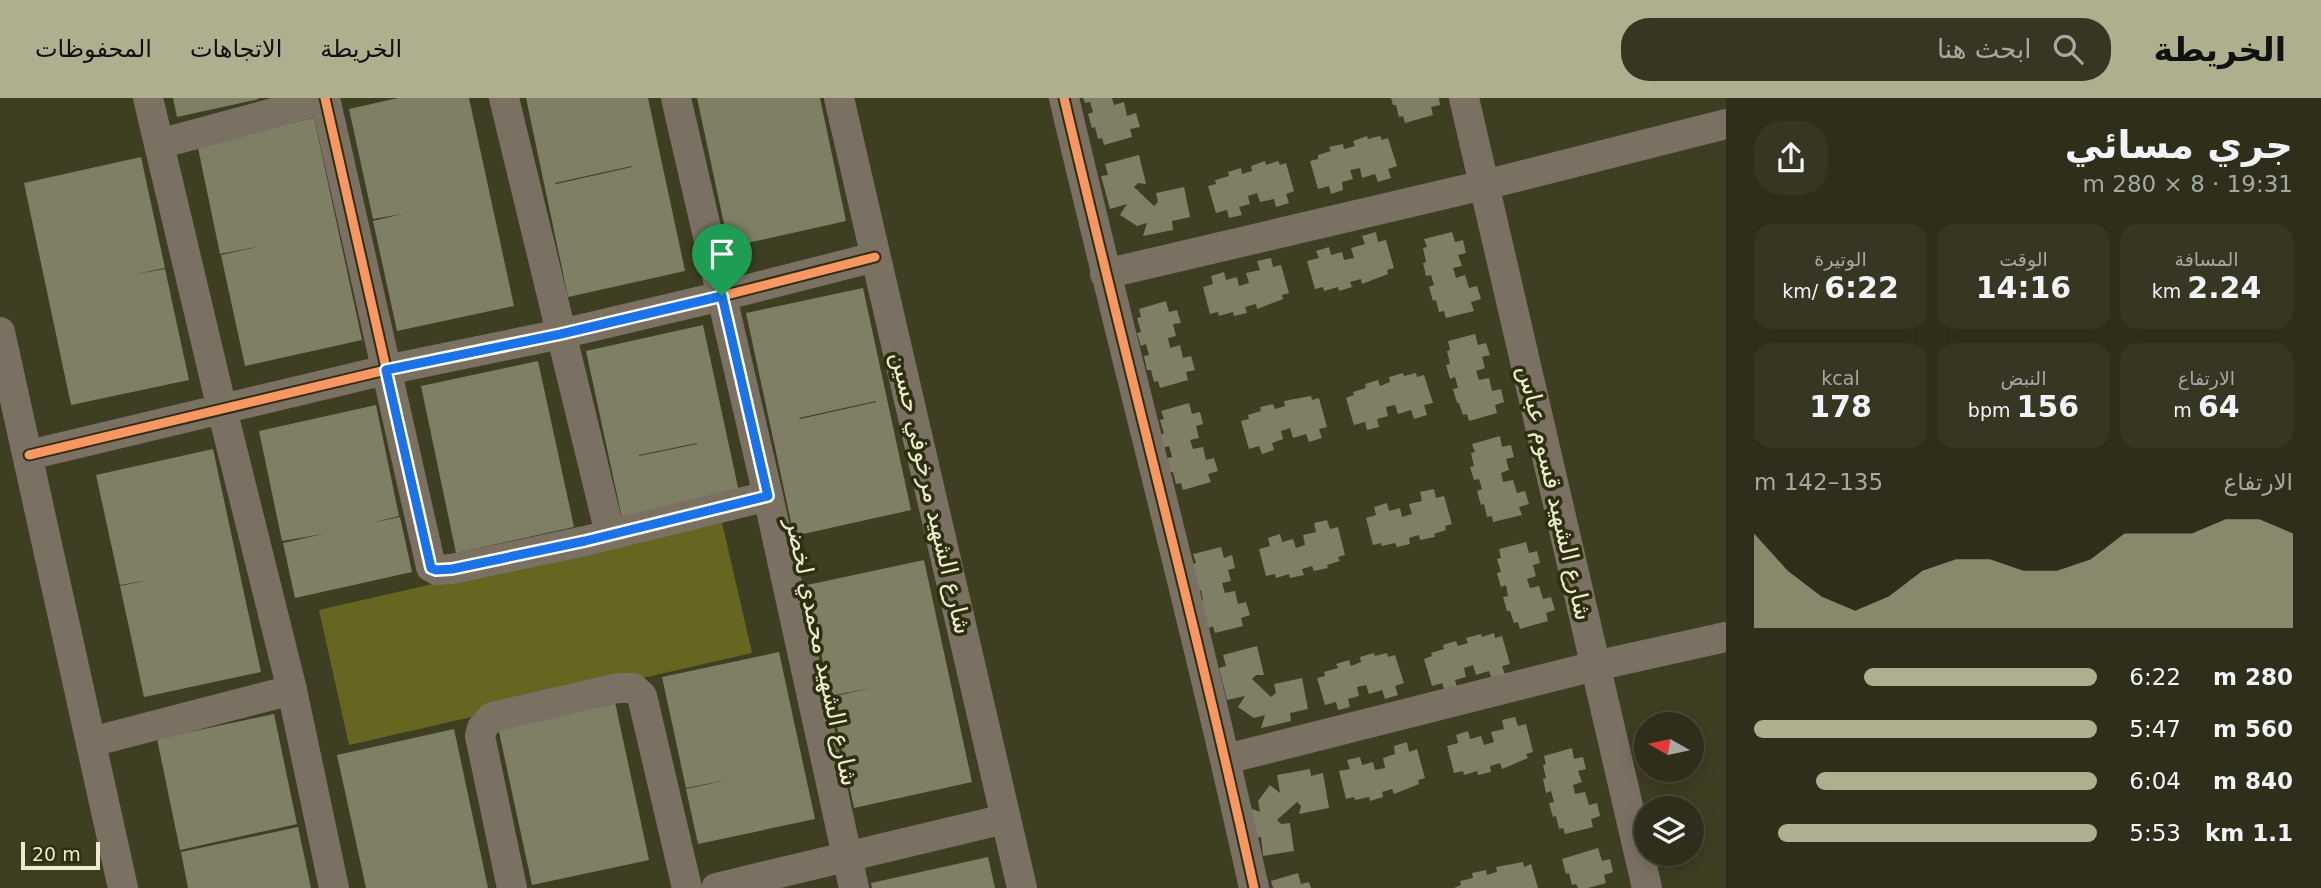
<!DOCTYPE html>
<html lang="ar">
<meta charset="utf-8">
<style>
body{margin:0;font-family:"DejaVu Sans","Noto Sans Arabic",sans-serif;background:#363623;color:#f1f3f6;direction:rtl;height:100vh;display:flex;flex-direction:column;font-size:26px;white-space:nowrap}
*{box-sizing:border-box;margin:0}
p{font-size:23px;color:#a7a8a2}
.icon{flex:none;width:38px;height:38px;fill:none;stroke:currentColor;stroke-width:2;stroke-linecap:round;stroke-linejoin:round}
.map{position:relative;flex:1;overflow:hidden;direction:ltr}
.details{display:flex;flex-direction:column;background:#2e2e1a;width:595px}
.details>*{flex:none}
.needle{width:46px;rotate:279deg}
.controls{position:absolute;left:1634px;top:614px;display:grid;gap:14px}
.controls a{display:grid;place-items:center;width:70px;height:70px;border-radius:50%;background:#2e2e1a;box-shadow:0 4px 18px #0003,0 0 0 2px #494a39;font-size:35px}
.scale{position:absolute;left:21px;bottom:18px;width:79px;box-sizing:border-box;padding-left:7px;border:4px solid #ebecca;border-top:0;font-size:19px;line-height:24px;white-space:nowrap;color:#ebecca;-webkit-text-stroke:5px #2e2e12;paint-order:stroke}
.pin{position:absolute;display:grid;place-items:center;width:60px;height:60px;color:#fff;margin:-72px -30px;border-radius:50% 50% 50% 0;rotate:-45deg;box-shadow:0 0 7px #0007}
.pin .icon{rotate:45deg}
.round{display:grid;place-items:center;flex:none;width:74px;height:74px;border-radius:28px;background:#363623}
.head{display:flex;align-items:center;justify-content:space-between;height:119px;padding:0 28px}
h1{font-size:38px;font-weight:700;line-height:52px}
.metrics{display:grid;grid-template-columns:repeat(3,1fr);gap:10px;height:119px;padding:7px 28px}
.metrics div{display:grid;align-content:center;border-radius:18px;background:#363623;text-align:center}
.metrics b{font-size:30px;font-weight:700}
.metrics small{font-size:19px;font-weight:400}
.metrics p{font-size:19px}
.chart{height:196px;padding:14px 28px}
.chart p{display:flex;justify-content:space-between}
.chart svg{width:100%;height:126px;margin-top:7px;fill:#aeaf8f;opacity:.7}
ul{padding:0 28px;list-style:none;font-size:23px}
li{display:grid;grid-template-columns:112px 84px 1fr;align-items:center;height:52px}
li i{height:18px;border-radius:9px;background:#aeaf8f}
header{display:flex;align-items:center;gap:42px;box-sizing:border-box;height:98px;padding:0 35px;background:#aeaf8f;color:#111}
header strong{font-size:33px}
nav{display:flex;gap:38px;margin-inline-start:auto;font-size:24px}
.search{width:490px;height:63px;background:#363623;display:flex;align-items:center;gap:18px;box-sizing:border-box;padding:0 24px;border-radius:28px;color:#a7a8a2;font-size:26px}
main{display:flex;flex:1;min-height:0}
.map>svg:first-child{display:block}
</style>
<header>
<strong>الخريطة</strong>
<div class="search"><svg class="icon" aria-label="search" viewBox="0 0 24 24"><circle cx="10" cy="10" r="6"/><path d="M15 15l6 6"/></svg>ابحث هنا</div>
<nav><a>الخريطة</a><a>الاتجاهات</a><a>المحفوظات</a></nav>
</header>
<main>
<section class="details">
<div class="head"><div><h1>جري مسائي</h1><p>19:31 · 8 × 280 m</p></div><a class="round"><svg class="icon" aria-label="share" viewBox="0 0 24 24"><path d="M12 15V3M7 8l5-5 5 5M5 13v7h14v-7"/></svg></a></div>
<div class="metrics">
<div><p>المسافة</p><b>2.24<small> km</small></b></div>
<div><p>الوقت</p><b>14:16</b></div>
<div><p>الوتيرة</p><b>6:22<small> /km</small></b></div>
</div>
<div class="metrics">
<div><p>الارتفاع</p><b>64<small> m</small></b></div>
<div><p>النبض</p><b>156<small> bpm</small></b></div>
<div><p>kcal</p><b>178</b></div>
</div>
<div class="chart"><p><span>الارتفاع</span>135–142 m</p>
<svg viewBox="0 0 160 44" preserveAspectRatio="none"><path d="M0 44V11L10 24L20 33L30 38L40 33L50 24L60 20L70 20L80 24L90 24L100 20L110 11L120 11L130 11L140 6L150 6L160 11V44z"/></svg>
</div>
<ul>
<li><b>280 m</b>6:22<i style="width:68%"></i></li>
<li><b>560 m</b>5:47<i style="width:100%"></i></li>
<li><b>840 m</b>6:04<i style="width:82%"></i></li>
<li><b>1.1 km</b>5:53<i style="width:93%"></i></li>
</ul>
</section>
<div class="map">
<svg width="1726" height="790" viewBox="0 0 1726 790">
<rect width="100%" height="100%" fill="#3e3e22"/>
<!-- green -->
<path fill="#676620" d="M721 420 752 555 349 647 319 512Z"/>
<!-- building -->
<g fill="#7f7f66" fill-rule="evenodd">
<path d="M173 0H258L259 1 177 19Z"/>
<path d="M398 0H469L514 208 397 233 373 123 402 116 373 121 349 11Z"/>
<path d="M526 0H648L685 173 568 199ZM632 68V69L556 86 555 85Z"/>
<path d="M697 0H820L846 123 729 149Z"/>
<path d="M1083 0H1112L1114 7 1124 4 1127 18 1136 15 1140 29 1130 31 1132 39 1104 47 1102 40 1098 41 1095 29 1092 30 1088 16 1093 14 1090 4 1085 5Z"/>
<path d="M1391 0H1439L1440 7 1431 9 1433 17 1405 25 1403 18 1399 19 1396 7H1393Z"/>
<path d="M314 20 362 242 245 268 221 157 261 148 220 156 197 45Z"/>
<path d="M1367 38 1368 41 1380 38 1382 42 1388 40 1397 68 1388 71 1391 80 1378 84 1375 76 1362 80 1360 70 1350 72 1353 81 1342 84 1343 92 1331 96 1329 88 1318 91 1310 63 1318 61V57L1331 53 1329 49 1343 46 1344 51 1355 48 1353 43Z"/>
<path d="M1139 57 1146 86 1138 85 1134 89 1154 108 1158 104 1156 95 1184 89 1190 119 1172 123 1173 132 1143 138 1147 125 1137 128 1120 117 1127 106 1110 111 1101 78 1108 77 1105 66Z"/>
<path d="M141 59 165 170 136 176 165 171 189 282 71 307 24 85Z"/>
<path d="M1265 63 1266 67 1278 63 1280 67 1286 65 1294 93 1286 96 1289 105 1276 109 1274 101 1260 104 1257 95 1248 98 1250 106 1239 109 1242 117 1229 120 1227 112 1216 115 1208 88 1216 86 1215 82 1229 78 1228 74 1241 70 1242 76 1252 73 1251 68Z"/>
<path d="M1376 134 1378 144 1386 142 1394 170 1387 172 1388 176 1362 186 1361 181 1350 184 1352 189 1339 193 1338 189 1324 193 1323 189 1315 191 1307 163 1319 160 1316 153 1329 149 1331 157 1342 154 1344 162 1354 160 1351 150 1365 146 1362 138Z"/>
<path d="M1452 134 1455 144 1463 142 1466 155 1458 157 1462 168 1453 170 1456 180 1465 177 1469 190 1477 188 1481 201 1471 204 1474 213 1446 220 1444 213 1439 214 1436 202 1433 203 1429 189 1434 187 1431 177 1426 178 1423 165 1426 164 1423 150 1427 149 1424 141Z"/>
<path d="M1271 160 1273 169 1281 167 1289 195 1282 197 1283 201 1257 211 1256 206 1245 209 1247 215 1234 218 1233 214 1219 218 1218 214 1210 216 1203 189 1213 186 1211 178 1224 174 1226 182 1237 179 1239 188 1249 185 1246 175 1260 172 1257 163Z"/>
<path d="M863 190 911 412 794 438 746 215ZM876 303V304L800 321 799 320Z"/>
<path d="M1166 203 1169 214 1177 212 1181 225 1173 226 1176 238 1168 240 1170 250 1180 247 1183 260 1191 258 1195 272 1186 274 1188 282 1160 290 1158 283 1154 284 1151 272H1147L1144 258 1149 257 1146 246 1141 248 1137 235 1141 234 1137 220 1141 219 1139 211Z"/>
<path d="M703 227 739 394 622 420 586 253ZM697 345V346L639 358V357Z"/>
<path d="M1475 236 1478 247 1486 245 1490 257 1482 259 1485 270 1476 273 1479 282 1489 280 1492 293 1501 291 1504 304 1495 307 1497 315 1469 323 1467 316 1463 317 1459 305H1457L1453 291 1458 290 1455 279 1450 281 1446 267 1450 266 1447 253 1450 252 1448 243Z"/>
<path d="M538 263 574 429 456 455 421 288Z"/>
<path d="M1403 275 1404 278 1416 275 1417 279 1424 277 1433 305 1424 307 1427 317 1414 321 1411 312 1398 316 1395 307 1386 309 1388 318 1377 321 1379 329 1367 332 1365 324 1354 327 1346 300 1354 297 1353 294 1366 290 1365 286 1378 282 1380 288 1390 284 1389 279Z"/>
<path d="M1311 298 1312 302 1319 300 1327 329 1319 331 1322 340 1309 344 1306 336 1293 340 1290 330 1281 333 1283 341 1272 345 1274 352 1262 356 1259 348 1249 351 1241 323 1249 321 1248 317 1261 313 1260 309 1273 306 1275 311 1285 308 1284 303Z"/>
<path d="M1189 305 1192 316 1200 314 1203 326 1196 328 1199 340 1190 342 1193 351 1203 349 1206 362 1214 360 1218 373 1208 376 1211 384 1183 392 1181 385 1176 386 1173 374H1170L1167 360 1172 359 1169 348 1163 350 1160 337 1164 335 1160 322 1164 321 1161 313Z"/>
<path d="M376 307 399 418 371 425 400 419 412 474 295 500 283 445 323 436 282 443 259 333Z"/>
<path d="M1500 338 1502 349 1511 347 1514 359 1506 361 1509 372 1501 375 1503 384 1513 382 1517 395 1525 393 1529 406 1519 409 1522 417 1493 424 1492 418 1487 419 1484 406 1481 407 1477 393 1482 391 1479 381 1474 382 1470 369 1474 368 1471 355 1475 354 1472 346Z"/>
<path d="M213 351 261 574 144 599 120 488 149 482 120 487 96 377Z"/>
<path d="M1434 391 1436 400 1444 398 1452 426 1445 428 1446 432 1434 436 1435 439 1420 442 1419 437 1409 440 1410 446 1397 449 1395 445 1382 448 1381 445 1373 447 1366 420 1376 417 1374 409 1387 405 1389 413 1400 410 1402 419 1412 416 1409 406 1422 403 1420 394Z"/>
<path d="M1327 422 1330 431 1338 429 1345 457 1338 459 1340 463 1327 467 1328 470 1314 473 1312 468 1302 471 1304 477 1290 480 1289 476 1276 480 1275 476 1266 478 1259 451 1270 448 1268 440 1280 436 1282 444 1293 441 1296 450 1305 447 1303 437 1316 434 1314 425Z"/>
<path d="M1526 444 1529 455 1537 453 1540 465 1533 467 1536 478 1527 481 1530 490 1539 488 1543 501 1551 499 1555 512 1546 515 1548 523 1520 531 1518 524 1514 525 1510 513H1507L1503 499 1508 498 1506 487 1501 489 1497 475 1501 474 1497 461 1501 460 1499 451Z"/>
<path d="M1221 449 1224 460 1232 457 1235 470 1228 472 1231 483 1222 485 1225 495 1235 493 1238 506 1246 504 1250 517 1241 520 1243 528 1215 535 1213 528 1209 530 1198 504 1203 502 1201 492 1196 493 1192 466 1196 465 1193 456Z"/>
<path d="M924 462 972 684 854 710 831 599 871 590 830 598 807 487Z"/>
<path d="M1494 535 1495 540 1502 538 1510 566 1502 568 1505 577 1492 581 1489 573 1476 577 1473 567 1464 570 1466 579 1455 582 1457 589 1445 593 1442 585 1432 588 1424 561 1432 558 1431 555 1444 551 1443 547 1456 543 1458 548 1468 545 1466 540 1481 536 1482 539Z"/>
<path d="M1257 548 1264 577H1256L1252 581 1271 599 1276 595 1274 586 1302 580 1308 611 1290 615 1291 623 1261 630 1265 617 1254 620 1238 609 1245 598 1227 602 1219 570 1226 568 1223 557Z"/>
<path d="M779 554 815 721 698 746 686 691 727 682 686 690 662 579Z"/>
<path d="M1374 555 1375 558 1387 555 1388 559 1395 557 1404 585 1395 588 1398 597 1385 601 1382 592 1369 596 1366 587 1357 589 1359 598 1348 601 1350 609 1338 612 1336 604 1325 607 1317 580 1325 578 1324 574 1338 570 1336 566 1349 562 1351 568 1361 564 1360 559Z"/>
<path d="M613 595 649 762 532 787 496 620Z"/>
<path d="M274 616 297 726 180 752 157 641Z"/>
<path d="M1515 619 1518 628 1526 626 1533 654 1526 656 1528 660 1502 671 1500 665 1490 668 1491 674 1478 677 1477 673 1464 677 1463 673 1454 675 1447 648 1458 645 1456 637 1468 633 1470 641 1481 638 1484 647 1494 644 1491 634 1504 631 1502 622Z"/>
<path d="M454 631 488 790H366L337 657Z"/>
<path d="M1407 644 1409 654 1417 651 1425 680 1418 682 1419 686 1394 696 1392 691 1382 694 1383 699 1370 703 1369 699 1355 702 1354 699 1346 701 1339 673 1350 671 1347 662 1360 659 1362 667 1373 664 1375 672 1385 670 1383 660 1395 656 1394 648Z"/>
<path d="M1572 650 1574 661 1583 659 1586 671 1578 673 1582 684 1573 687 1575 696 1585 694 1589 707 1597 705 1600 718 1591 721 1593 729 1565 736 1563 730 1559 731 1556 718 1553 719 1549 705 1554 704 1551 693 1546 695 1543 681 1546 680 1543 667 1546 666 1544 658Z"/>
<path d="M1310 671 1311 678 1323 675 1329 710 1299 716 1301 708 1297 704 1277 722 1281 726 1290 725 1294 753 1263 758 1261 739 1252 740 1247 709 1260 714 1258 703 1270 687 1280 695 1277 677Z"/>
<path d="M298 729 311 790H188L181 754Z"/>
<path d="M1598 750 1602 763 1610 761 1613 774 1604 777 1606 785 1588 790H1578L1576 786 1572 787 1569 775 1566 776 1562 761Z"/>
<path d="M988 759 995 790H872L871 785Z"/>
<path d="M1523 764 1524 769 1531 766 1538 790H1454L1461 787 1460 783 1473 780 1472 775 1486 772 1487 777 1497 774 1496 769Z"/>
<path d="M1298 775 1301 786 1309 784 1311 790H1273L1271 783Z"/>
</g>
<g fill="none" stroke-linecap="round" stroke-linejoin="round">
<!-- street -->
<g stroke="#7b7163" stroke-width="30">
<path d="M148 0 222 311 292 592 334 790"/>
<path d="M325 0 431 469 436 472 452 471 585 443 768 398"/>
<path d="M504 0 610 436"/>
<path d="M676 0 768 398 854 790"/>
<path d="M839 0 1022 790"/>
<path d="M1064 0C1126 264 1196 526 1254 790"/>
<path d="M1464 0 1647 790"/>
<path d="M159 46 325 1"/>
<path d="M1105 176 1484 87 1726 26"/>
<path d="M0 234 123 790"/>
<path d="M29 357 386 272 561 236 722 198 875 159"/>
<path d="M91 644 292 592"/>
<path d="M1226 661 1595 568 1726 539"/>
<path d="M512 790 480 638 482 630 492 619 618 590H633L642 598 687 790"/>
<path d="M716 790 1005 721"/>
</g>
<!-- cycleway casing -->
<g stroke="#2e2e12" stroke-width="13">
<g id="cycleway">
<path d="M325 0 431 469 436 472 452 471 585 443 768 398"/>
<path d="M1064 0C1126 264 1196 526 1254 790"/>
<path d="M29 357 386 272 561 236 722 198 875 159"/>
</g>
</g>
<!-- cycleway -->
<use href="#cycleway" stroke="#f99763" stroke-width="9"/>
</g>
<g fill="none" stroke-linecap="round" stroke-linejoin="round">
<!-- route casing -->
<g stroke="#fff" stroke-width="14">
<path id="route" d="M722 198 768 398 585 443 452 471 436 472 431 470 386 272 561 236Z"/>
</g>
<!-- route -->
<use href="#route" stroke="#1a73e8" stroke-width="9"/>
</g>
<g text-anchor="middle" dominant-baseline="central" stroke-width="7" stroke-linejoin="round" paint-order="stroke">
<!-- street labels -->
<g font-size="24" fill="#ebecca" stroke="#2e2e12">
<text transform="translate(931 395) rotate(77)">شارع الشهيد مرخوفي حسين</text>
<text transform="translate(1555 395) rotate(77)">شارع الشهيد قسوم عباس</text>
<text transform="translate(822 554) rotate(78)">شارع الشهيد محمدي لخضر</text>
</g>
</g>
</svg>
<div class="controls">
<a><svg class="needle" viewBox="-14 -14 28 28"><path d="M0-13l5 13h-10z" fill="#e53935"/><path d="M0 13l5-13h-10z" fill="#a7a8a2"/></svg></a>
<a><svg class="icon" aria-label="layers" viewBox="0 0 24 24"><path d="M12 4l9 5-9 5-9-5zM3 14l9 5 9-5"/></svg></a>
</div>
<div class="scale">20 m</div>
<div class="pin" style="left:722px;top:198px;background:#1e9e55"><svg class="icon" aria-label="arrive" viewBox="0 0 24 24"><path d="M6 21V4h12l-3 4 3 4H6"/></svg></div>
</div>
</main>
